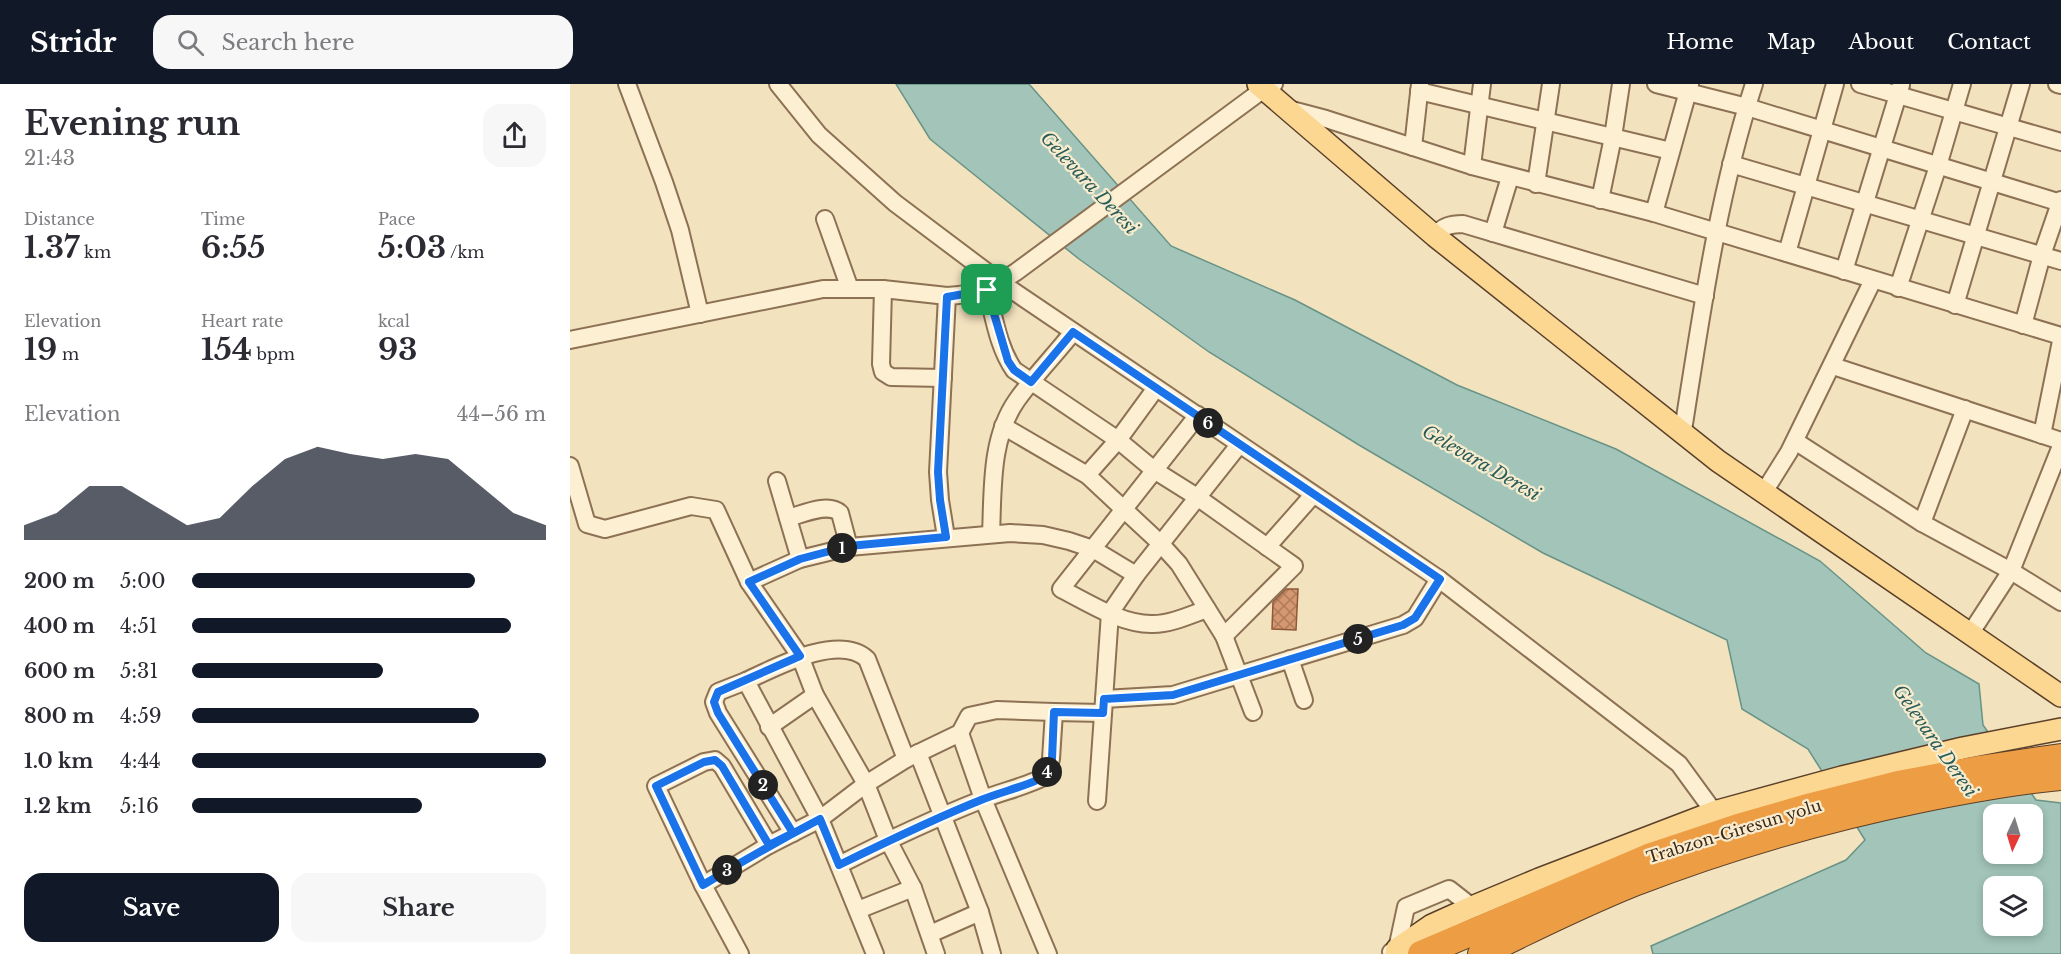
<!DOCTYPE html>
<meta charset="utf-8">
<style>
body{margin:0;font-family:"Libre Baskerville",serif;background:#f7f7f7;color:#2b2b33;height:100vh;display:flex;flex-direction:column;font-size:22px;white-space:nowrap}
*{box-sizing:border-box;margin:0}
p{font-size:20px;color:#7c7c81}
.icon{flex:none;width:33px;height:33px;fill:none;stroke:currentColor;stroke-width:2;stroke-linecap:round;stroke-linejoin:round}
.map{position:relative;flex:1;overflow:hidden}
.drawer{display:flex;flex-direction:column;background:#fff;width:570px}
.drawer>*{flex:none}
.needle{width:39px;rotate:184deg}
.fabs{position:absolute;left:1413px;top:720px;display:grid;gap:12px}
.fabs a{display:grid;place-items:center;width:60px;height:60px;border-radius:12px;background:#fff;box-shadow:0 3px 9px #0003;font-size:30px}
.pin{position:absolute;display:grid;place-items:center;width:51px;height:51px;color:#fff;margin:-26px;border-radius:12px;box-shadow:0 3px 9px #0006}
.km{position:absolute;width:30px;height:30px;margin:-15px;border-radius:50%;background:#222;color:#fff;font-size:16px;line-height:30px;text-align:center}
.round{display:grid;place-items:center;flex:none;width:63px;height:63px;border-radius:18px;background:#f7f7f7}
.headline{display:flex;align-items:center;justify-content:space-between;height:102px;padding:0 24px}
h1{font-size:33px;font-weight:700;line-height:45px}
.figures{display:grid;grid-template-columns:repeat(3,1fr);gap:9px;height:102px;padding:6px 24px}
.figures div{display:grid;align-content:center}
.figures b{font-size:30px;font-weight:700}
.figures small{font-size:16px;font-weight:400}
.figures p{font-size:16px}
.chart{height:168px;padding:12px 24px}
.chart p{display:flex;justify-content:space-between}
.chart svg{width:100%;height:108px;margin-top:6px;fill:#111827;opacity:.7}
.cta{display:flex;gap:12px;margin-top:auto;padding:12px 24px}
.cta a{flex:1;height:69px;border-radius:18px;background:#111827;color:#fff;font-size:24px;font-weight:700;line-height:69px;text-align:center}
.cta a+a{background:#f7f7f7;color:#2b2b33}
ul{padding:0 24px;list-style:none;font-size:20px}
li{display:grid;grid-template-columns:96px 72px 1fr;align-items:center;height:45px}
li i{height:15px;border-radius:8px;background:#111827}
header{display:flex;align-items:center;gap:36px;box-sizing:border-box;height:84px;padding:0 30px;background:#111827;color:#fff}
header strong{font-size:28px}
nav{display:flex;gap:33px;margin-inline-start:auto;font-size:21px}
.search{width:420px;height:54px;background:#f7f7f7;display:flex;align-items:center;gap:15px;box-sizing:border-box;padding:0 21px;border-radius:18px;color:#7c7c81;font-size:22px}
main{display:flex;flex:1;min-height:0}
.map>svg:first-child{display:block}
</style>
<header>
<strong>Stridr</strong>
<div class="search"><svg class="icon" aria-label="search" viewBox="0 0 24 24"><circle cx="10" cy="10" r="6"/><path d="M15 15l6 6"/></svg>Search here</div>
<nav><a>Home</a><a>Map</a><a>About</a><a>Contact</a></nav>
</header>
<main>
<section class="drawer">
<div class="headline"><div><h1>Evening run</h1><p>21:43</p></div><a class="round"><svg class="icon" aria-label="share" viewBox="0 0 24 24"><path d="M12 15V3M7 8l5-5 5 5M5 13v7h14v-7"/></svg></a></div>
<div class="figures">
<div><p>Distance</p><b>1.37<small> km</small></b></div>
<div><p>Time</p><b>6:55</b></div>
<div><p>Pace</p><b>5:03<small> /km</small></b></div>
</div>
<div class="figures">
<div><p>Elevation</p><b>19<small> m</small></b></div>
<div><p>Heart rate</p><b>154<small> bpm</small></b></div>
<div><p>kcal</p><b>93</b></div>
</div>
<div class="chart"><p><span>Elevation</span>44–56 m</p>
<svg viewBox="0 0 160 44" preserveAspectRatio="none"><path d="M0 44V38L10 33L20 22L30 22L40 30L50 38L60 35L70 22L80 11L90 6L100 9L110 11L120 9L130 11L140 22L150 33L160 38V44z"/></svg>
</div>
<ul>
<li><b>200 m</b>5:00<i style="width:80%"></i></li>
<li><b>400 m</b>4:51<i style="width:90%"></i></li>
<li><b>600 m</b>5:31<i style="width:54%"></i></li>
<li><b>800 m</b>4:59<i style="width:81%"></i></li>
<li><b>1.0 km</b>4:44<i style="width:100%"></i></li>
<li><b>1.2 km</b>5:16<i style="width:65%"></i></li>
</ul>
<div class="cta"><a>Save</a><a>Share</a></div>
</section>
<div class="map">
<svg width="1491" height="870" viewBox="0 0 1491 870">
<defs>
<pattern id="building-cross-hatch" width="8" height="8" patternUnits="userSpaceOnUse" patternTransform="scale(1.5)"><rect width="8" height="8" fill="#d5976f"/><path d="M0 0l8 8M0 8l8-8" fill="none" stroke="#ae7b5a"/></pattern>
</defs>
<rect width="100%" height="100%" fill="#f3e2be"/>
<!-- water -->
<path fill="#a2c4b9" stroke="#689387" stroke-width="1.5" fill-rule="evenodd" d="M326 0H459L601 162 725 216 887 301 1046 365 1250 477 1356 569 1409 600 1413 641 1466 716 1491 719V870H1083L1081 862 1276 776 1295 756 1238 665 1172 625 1157 556 973 469 789 361 639 268 509 175 360 55ZM1424 730H1462V770H1424ZM1424 802H1462V842H1424Z"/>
<!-- building -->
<path fill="url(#building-cross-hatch)" stroke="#8f5838" stroke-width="1.5" d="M716 505H728L726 546 702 545 703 518Z"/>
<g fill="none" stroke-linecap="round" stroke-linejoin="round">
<!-- minor casing -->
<g stroke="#8d7154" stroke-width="20">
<g id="minor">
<path d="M57 0 94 98 110 146 130 230"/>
<path d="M208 0 249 51 325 119 430 198 869 495 1109 680 1144 728"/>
<path d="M1086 0 1177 23 1491 119"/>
<path d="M1290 0 1491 58"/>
<path d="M1487 0 1491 1"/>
<path d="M849 7 1101 67"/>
<path d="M718 25 756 35 902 82 1084 129 1491 252"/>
<path d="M843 63 850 0"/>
<path d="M1161 80 1491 177"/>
<path d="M902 82 912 0"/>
<path d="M966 100 981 0"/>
<path d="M1030 116 1043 53 1051 0"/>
<path d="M1084 129 1120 0"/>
<path d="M255 135 280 205"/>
<path d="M923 149 940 93"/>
<path d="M865 152C872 142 881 140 893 140L1135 212"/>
<path d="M1217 169 1265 0"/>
<path d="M1274 187 1331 1"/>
<path d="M1328 204 1368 82 1392 0"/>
<path d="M313 205 311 280 313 288 321 293 373 294"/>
<path d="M417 206C424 233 428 263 444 286L548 356 584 386 627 413 724 482 654 552"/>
<path d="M1385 221 1451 0"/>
<path d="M1453 241 1472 171 1491 116"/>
<path d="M0 256 253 205H313L377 212 389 211 417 206 446 188 687 10 704 0"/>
<path d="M1263 282 1491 357"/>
<path d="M628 331 491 505C519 519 552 541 583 540 601 540 620 531 637 525"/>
<path d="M433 342 517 391 590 459 609 480 654 552 683 628"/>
<path d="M1111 346 1114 340C1132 226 1148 111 1184 0"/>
<path d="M1472 351 1491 257"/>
<path d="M1225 357 1352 439 1441 487 1491 518"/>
<path d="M0 382 17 440 35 445 121 422 146 426 179 498 230 572 245 611 296 700 318 756 343 804 366 870"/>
<path d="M517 391 548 356 586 304"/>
<path d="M207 397 230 475"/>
<path d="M1194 408 1219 368 1303 196"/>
<path d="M218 434C233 430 258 418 270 429L279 463"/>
<path d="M1352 439 1395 325"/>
<path d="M421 450C423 406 420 354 447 316 464 292 485 271 503 248"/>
<path d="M376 453 370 416 368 388 377 212"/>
<path d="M697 463 743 411"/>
<path d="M179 498 230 475 279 463 440 449 473 451 499 457 523 465 566 491"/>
<path d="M1400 550 1441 487 1491 362"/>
<path d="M720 575 734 616"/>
<path d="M176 597 148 608 144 618 148 629 223 749"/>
<path d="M534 615 603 611 833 541 845 534 869 495"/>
<path d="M484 628 533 629"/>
<path d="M199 643 245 611"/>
<path d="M390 649 413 715 478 870"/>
<path d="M348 669 410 828 422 870"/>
<path d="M527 717 540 529 566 491 669 361"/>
<path d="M133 801 199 761 250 735 296 700 336 675 390 649 399 632 427 626 484 628 481 675 476 692C455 703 433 707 411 716 363 735 316 757 269 781"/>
<path d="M288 826 343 804"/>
<path d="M360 850 410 828"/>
<path d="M821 868 827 865 836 823 879 805 902 823"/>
<path d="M170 870 133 801 86 702 134 678 145 676 152 682 199 761"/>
<path d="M305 870 250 735 176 597C206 583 269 549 297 575L336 675"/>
</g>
</g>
<!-- major casing -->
<g stroke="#5a3f29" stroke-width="24">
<g id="major">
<path d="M688 0 865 152 1148 377 1491 612"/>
<path d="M826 870 827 865 862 841 902 823 969 795 1144 728 1272 693 1393 664 1491 645"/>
</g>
</g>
<!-- highway casing -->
<g stroke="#5a3f29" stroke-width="28">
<g id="highway">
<path d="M851 870 1081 772 1168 743 1241 722 1328 700 1409 685 1491 673"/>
<path d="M911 870C961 845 1012 820 1064 799 1157 763 1254 735 1352 715 1397 706 1444 697 1491 693"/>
</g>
</g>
<!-- minor -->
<use href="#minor" stroke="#fdefd2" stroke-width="16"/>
<!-- major -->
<use href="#major" stroke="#fbd791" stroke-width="21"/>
<!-- highway -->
<use href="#highway" stroke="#ed9e44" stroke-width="26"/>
</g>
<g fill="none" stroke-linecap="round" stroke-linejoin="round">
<!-- route casing -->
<g stroke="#fff" stroke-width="12">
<path id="route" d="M417 206 377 213 368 388 370 416 376 453 279 462 230 475 179 498 230 572 148 608 144 618 148 629 223 749 199 761 152 682 145 676 134 678 86 702 133 801C171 778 210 756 250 735L269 781C316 758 363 735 411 716 433 707 455 703 476 692L482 675 484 628 533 629 534 615 603 611 833 541 845 534 870 495 503 248 461 298 444 286 438 277 417 206"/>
</g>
<!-- route -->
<use href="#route" stroke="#1a73e8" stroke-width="8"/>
</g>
<g text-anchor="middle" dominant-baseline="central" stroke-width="4.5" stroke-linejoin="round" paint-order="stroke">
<!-- street labels -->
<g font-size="16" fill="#3b2a1b" stroke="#f9ecce">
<text transform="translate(1164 747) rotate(-17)">Trabzon-Giresun yolu</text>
</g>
<!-- water labels -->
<g font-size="18" font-style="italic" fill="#285c58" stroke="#f9ecce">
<text transform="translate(519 99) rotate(47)">Gelevara Deresi</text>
<text transform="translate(911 379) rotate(30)">Gelevara Deresi</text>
<text transform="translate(1365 657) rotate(55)">Gelevara Deresi</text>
</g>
</g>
</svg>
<div class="fabs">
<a><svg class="needle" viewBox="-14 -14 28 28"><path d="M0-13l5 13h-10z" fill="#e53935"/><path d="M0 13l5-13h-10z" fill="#7c7c81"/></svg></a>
<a><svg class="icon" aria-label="layers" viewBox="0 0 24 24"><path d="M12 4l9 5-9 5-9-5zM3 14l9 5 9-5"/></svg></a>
</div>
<div class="pin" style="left:417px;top:206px;background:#1e9e55"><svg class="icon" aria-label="arrive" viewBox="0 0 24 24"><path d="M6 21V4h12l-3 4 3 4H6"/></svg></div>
<b class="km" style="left:272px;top:464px">1</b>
<b class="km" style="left:193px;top:701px">2</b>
<b class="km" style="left:157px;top:786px">3</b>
<b class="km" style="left:477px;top:688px">4</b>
<b class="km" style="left:788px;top:555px">5</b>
<b class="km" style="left:638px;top:339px">6</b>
</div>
</main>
